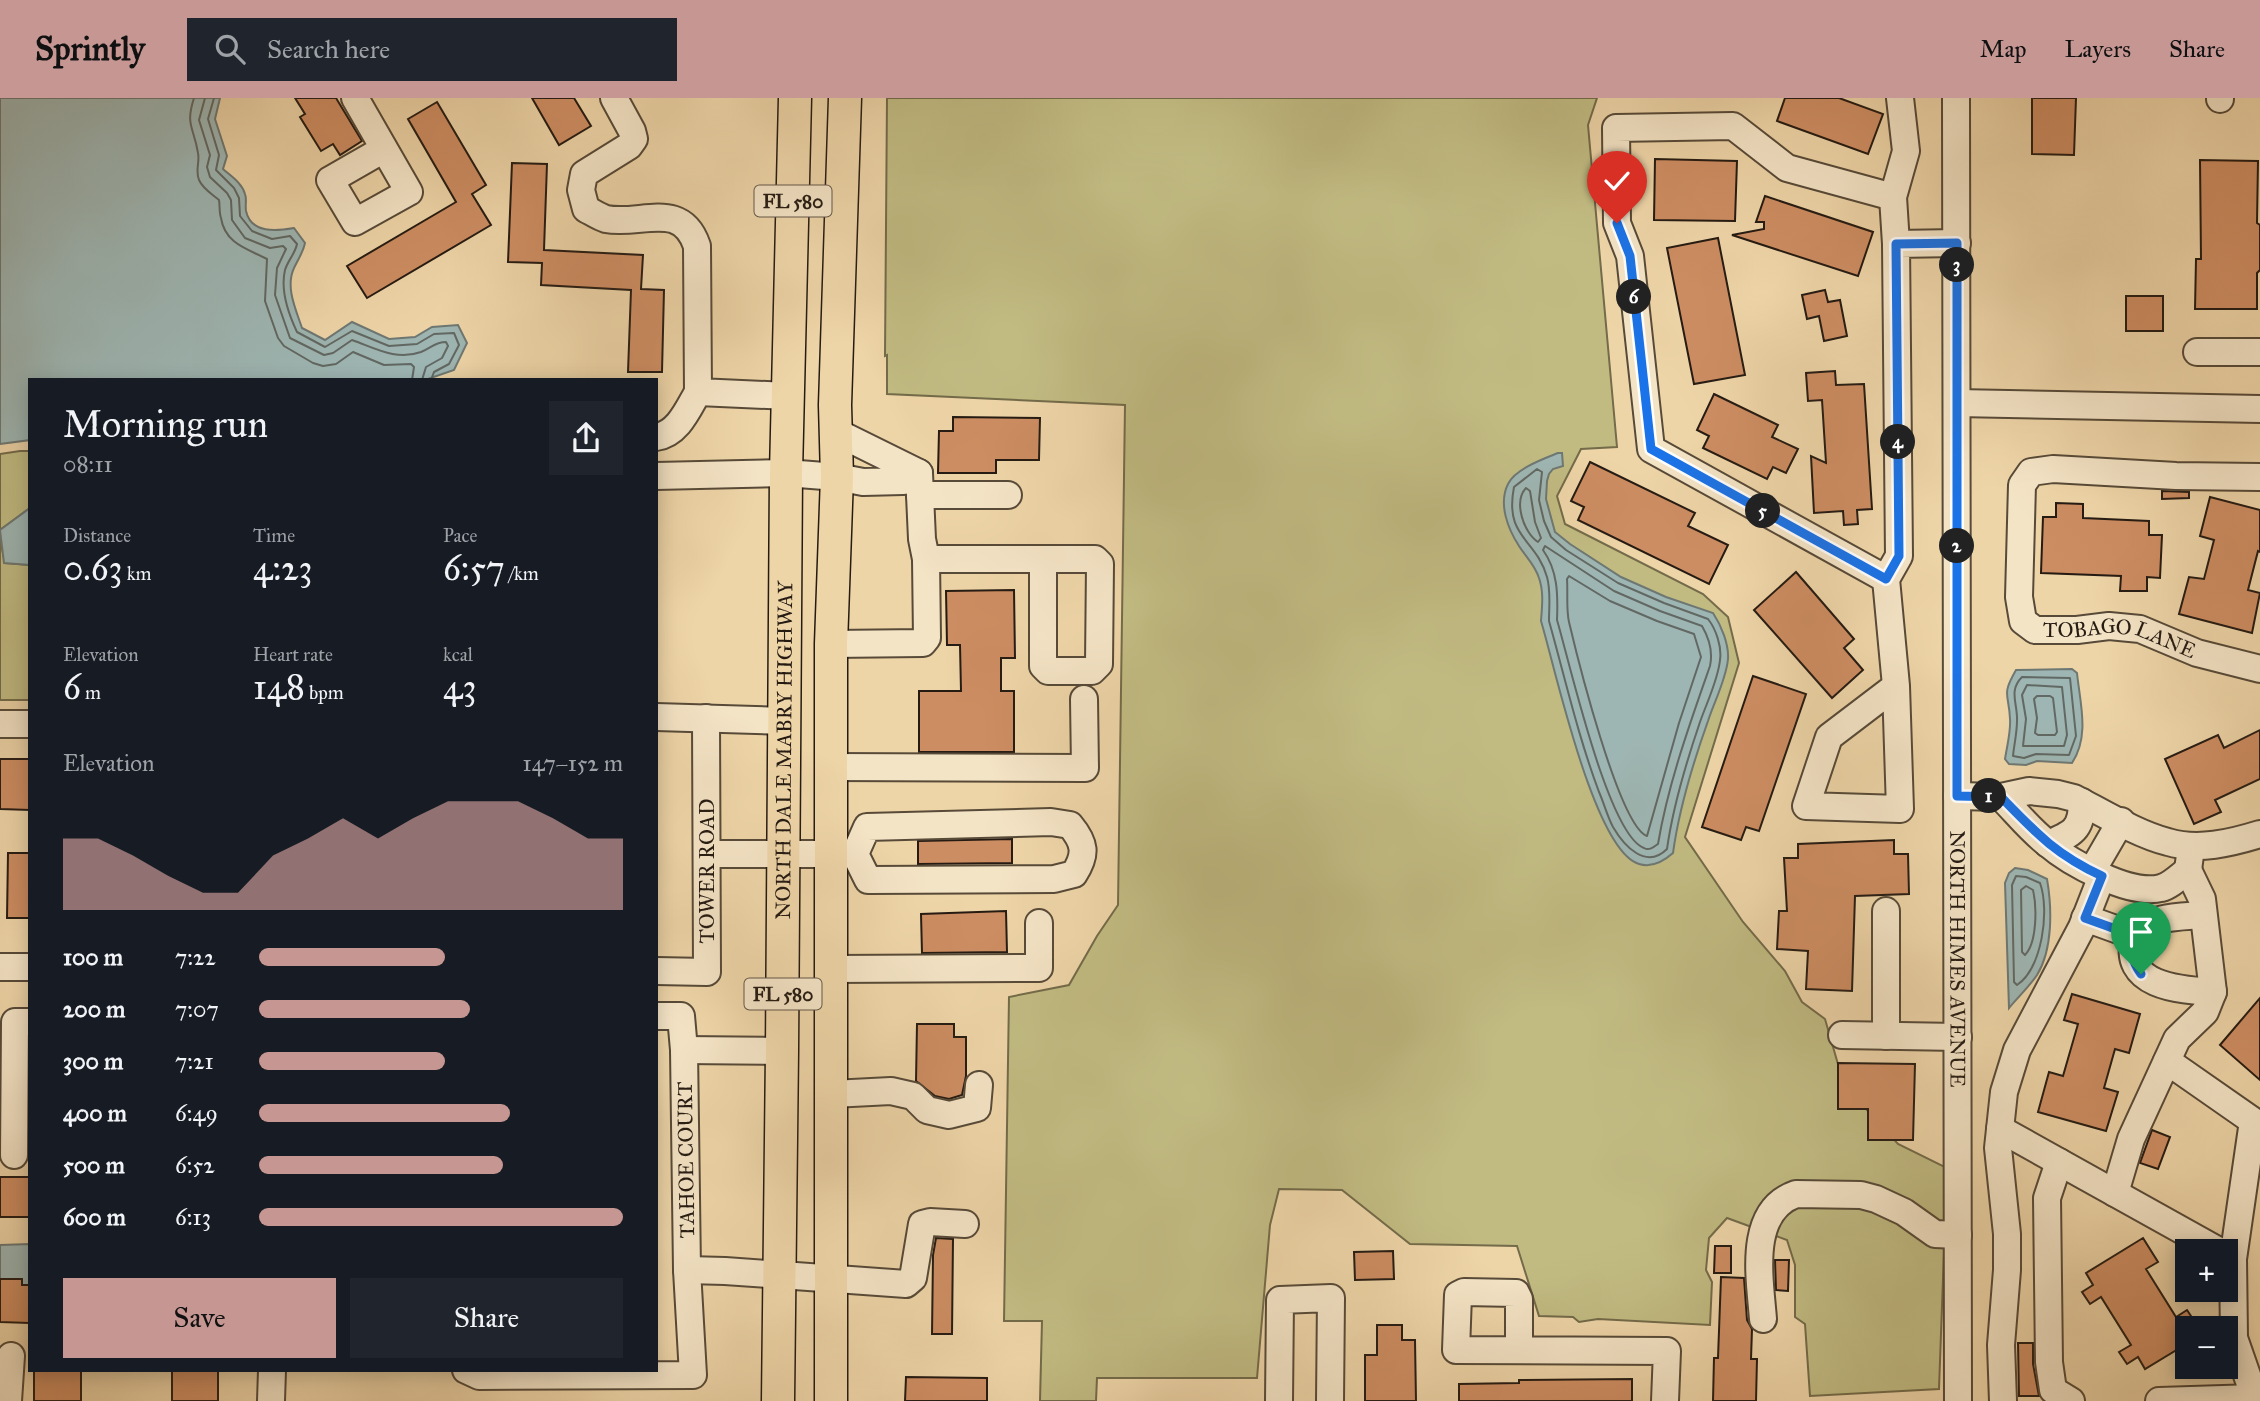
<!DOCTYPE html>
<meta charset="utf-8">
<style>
body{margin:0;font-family:"IM FELL Great Primer",serif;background:#20242c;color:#f1f3f6;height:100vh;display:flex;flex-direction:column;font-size:26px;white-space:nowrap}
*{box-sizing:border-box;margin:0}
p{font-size:23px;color:#9ea1a6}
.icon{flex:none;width:38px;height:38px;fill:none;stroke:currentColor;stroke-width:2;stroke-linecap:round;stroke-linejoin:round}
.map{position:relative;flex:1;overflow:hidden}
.sheet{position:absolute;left:28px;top:280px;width:630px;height:994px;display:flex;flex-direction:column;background:#171b24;border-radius:0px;box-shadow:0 4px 18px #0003}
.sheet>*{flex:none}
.controls{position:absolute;left:2175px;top:1141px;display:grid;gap:14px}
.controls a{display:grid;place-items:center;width:63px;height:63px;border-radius:0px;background:#171b24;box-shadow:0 4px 18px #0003;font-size:35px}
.pin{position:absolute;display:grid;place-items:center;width:60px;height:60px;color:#fff;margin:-72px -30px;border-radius:50% 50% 50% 0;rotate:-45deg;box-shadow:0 0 7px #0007}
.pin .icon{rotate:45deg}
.km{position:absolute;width:35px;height:35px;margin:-18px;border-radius:50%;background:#222;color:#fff;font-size:19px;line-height:35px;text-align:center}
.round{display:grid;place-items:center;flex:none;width:74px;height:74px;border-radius:0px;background:#20242c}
.headline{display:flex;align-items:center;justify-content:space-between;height:119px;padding:0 35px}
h1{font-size:38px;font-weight:600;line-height:52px}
.stats{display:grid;grid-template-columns:repeat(3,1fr);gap:10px;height:119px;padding:7px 35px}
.stats div{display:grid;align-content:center}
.stats b{font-size:35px;font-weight:600}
.stats small{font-size:19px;font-weight:400}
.stats p{font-size:19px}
.chart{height:196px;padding:14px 35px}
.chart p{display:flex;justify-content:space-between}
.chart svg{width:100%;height:126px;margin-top:7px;fill:#c59692;opacity:.7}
.cta{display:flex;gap:14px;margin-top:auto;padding:14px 35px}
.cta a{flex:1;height:80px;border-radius:0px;background:#c59692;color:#111;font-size:28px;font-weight:600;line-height:80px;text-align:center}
.cta a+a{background:#20242c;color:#f1f3f6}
ul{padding:0 35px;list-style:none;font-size:23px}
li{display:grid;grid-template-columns:112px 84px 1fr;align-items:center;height:52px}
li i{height:18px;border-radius:9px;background:#c59692}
header{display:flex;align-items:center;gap:42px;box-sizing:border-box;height:98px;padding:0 35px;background:#c59692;color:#111}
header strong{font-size:33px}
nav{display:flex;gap:38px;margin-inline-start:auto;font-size:24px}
.search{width:490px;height:63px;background:#20242c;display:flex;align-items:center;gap:18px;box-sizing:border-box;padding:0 24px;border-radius:0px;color:#9ea1a6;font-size:26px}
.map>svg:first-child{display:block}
</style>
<header>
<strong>Sprintly</strong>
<div class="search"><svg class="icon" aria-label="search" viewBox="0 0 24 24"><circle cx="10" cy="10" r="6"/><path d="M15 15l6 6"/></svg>Search here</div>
<nav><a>Map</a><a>Layers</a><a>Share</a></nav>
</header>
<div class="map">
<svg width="2260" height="1303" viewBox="0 0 2260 1303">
<rect width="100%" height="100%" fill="#eed5a8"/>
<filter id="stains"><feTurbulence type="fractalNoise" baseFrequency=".00286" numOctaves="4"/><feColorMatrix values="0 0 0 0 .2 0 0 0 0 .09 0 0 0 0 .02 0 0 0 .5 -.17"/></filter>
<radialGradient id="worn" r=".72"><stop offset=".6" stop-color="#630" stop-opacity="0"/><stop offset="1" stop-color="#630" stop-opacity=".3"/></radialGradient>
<!-- green -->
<g fill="#c1bb82" stroke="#736b4a" stroke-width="2">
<path d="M887 0H1597L1588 27 1617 349 1581 351 1557 398 1565 426 1703 496 1728 519 1739 565 1685 739 1743 824 1785 873 1802 904 1825 921 1844 987 1898 1046 1947 1070 1939 1291 1810 1298 1805 1226 1795 1219V1167L1787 1142 1727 1120 1709 1140 1706 1172 1712 1184 1710 1227 1598 1221 1579 1224 1573 1219 1539 1218 1517 1148 1410 1146 1342 1092 1279 1091 1270 1127 1257 1280H1097L1096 1303H1040L1042 1223H1004L1009 899 1069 887 1097 838 1118 807 1125 307 887 296V257L885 258Z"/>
<path d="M20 353H30V410L0 432V356Z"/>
<path d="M0 441 5 465 30 467V602H0Z"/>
</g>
<!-- water -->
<g fill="#9eb6b3" stroke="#6e7873" stroke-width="2">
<path d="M0 0H220L215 21 227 58 223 71C231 78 242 85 245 96 247 101 245 107 246 113 251 136 277 133 294 130L305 145C303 155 298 161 294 170 285 189 296 212 302 230L325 242 352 224 389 241 415 239 432 229 458 227 467 245 454 272 425 282H30V342L0 346Z"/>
<path d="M1558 355H1562L1563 368 1553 371 1549 376 1547 383 1546 401 1555 434 1570 446 1621 479 1666 499 1713 515C1721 527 1729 546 1728 561 1726 582 1714 604 1708 623 1693 665 1679 711 1673 755 1664 763 1652 770 1639 766 1594 753 1555 569 1541 523 1542 509 1544 494 1539 480 1535 467 1526 459 1519 448 1508 431 1498 406 1508 386 1515 371 1543 361 1558 355Z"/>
<path d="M30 410V467L4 465 0 432Z"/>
<path d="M2072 571 2077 575C2080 605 2090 638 2072 665L2037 663 2026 667 2009 666 2005 661C2007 648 2011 633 2010 621 2009 595 2001 598 2016 572Z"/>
<path d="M2015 770 2028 772 2047 781C2052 810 2053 851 2037 877 2029 889 2018 899 2009 910L2005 785 2009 775Z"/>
<path d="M30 1146V1189L0 1190V1147Z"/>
</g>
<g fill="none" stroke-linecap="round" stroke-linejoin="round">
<!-- shore -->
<g stroke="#626863" stroke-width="2">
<path d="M194 0C185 28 194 29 198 55 200 64 195 72 199 82 203 91 212 96 219 102 220 108 219 114 221 120 225 146 248 151 267 161L265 203 278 240 284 248 313 265 323 268 336 266 353 254 384 267 411 266 414 269 412 282"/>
<path d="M205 0 199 22 210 57 207 69 210 79 227 95 231 102 232 122 245 140 270 150 283 148 286 151 277 170 275 197 290 240 324 257 333 255 352 242C375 250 396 263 421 254 431 250 435 244 446 244L448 248 442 260 426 269 422 282"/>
<path d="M214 0 208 21 219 57 216 72 234 90 239 100 240 118 252 133 272 141 290 138 297 146C295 156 288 162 285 172 280 193 288 215 297 234L325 249 352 233 389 248 417 246 434 236 454 235 459 247 449 266 434 274 431 282"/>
<path d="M1537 371 1542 374 1539 402 1544 423 1551 439 1566 452 1618 485 1664 505 1708 521C1716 531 1722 549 1720 562 1718 582 1707 604 1700 624 1686 665 1673 708 1667 751 1646 772 1624 748 1613 729 1607 718 1604 705 1599 694 1578 638 1565 580 1549 523 1549 508 1551 493 1547 479 1536 440 1504 440 1514 389Z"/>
<path d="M1526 390 1530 393 1535 424 1541 440 1538 444C1524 435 1513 404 1526 390Z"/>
<path d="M1545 448 1614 493 1660 513 1702 528C1709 540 1713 554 1710 568 1690 625 1668 686 1658 746 1654 749 1649 753 1644 750 1608 737 1569 562 1557 522 1558 497 1558 473 1543 452Z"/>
<path d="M1569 478 1610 503 1657 523 1694 536 1701 559 1679 625 1647 738C1619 728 1577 558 1569 524 1566 511 1568 495 1567 481Z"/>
<path d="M2022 579 2070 580 2076 638 2069 657 2036 656 2024 660 2013 658C2014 647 2017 635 2017 623 2018 606 2008 593 2022 579Z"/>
<path d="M2027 587 2062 589 2067 637 2064 648H2023L2026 621 2022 597Z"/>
<path d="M2037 598H2050L2053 600 2057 634 2055 637H2038L2035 635 2037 620 2034 601Z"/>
<path d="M2016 778 2026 779 2040 785C2050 813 2042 870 2017 887L2014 884 2012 787Z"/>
<path d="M2026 788 2033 792C2037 809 2037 845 2025 857L2022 854 2021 792Z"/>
</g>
</g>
<!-- building -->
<g fill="#cd8d62" stroke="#251b13" stroke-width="2">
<path d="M295 0H336L362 43 340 57 333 46 321 53 300 19 305 16Z"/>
<path d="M532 0H574L591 28 559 47Z"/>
<path d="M1785 0H1839L1883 16 1868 56 1777 23Z"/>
<path d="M2032 0H2076L2074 57 2032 56Z"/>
<path d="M437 4 486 87 472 96 491 127 367 200 347 168 456 104 408 21Z"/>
<path d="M1655 61 1737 63 1735 123 1654 122Z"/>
<path d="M2200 62 2258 63 2257 125 2260 127V172L2257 175V211H2195L2196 161H2201Z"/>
<path d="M512 65 547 66 544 152 643 157 641 191 664 192 662 274H628L631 192 541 187 542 165 508 164Z"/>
<path d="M1765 98 1873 134 1858 178 1732 137 1764 131V124H1756Z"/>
<path d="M1718 140 1745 277 1694 286 1667 150Z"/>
<path d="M1825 192 1828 204 1840 202 1847 238 1824 243 1819 218 1807 221 1802 197Z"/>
<rect x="2126" y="198" width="37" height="35"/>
<path d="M1835 273 1836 287 1864 286 1872 411 1857 412 1858 426 1844 427 1843 413 1814 415 1811 358 1826 365 1822 302 1808 303 1806 275Z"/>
<path d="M1714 296 1778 327 1772 339 1798 351 1786 375 1773 369 1767 381 1703 350 1709 338 1697 332Z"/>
<path d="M953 319 1040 320 1039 362H996V375H938L939 333H953Z"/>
<path d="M1590 364 1695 415 1688 428 1728 447 1709 486 1578 422 1584 409 1571 403Z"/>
<path d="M2162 393 2189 394V400L2162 401Z"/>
<path d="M2210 399 2260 412V454L2258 453 2248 492 2260 495 2252 535 2179 516 2189 479 2204 481 2214 442 2200 438Z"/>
<path d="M2056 405 2083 406V420L2149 423V437H2162L2160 480 2147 479V493H2120L2121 478 2041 475 2043 419H2056Z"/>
<path d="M1796 474 1854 541 1844 550 1863 572 1832 600 1754 512Z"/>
<path d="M1014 492 1015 560H1001V593H1014V654H919V593H961L960 547H947L946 493Z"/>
<path d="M1753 578 1806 596 1759 733 1746 729 1741 742 1702 729Z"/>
<path d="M2260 632V681L2215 702 2221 714 2194 726 2165 661 2218 637 2224 650Z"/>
<path d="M0 661H30V712L0 711Z"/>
<path d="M1012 741V765L918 766V743Z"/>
<path d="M1894 742V756H1908L1909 796 1855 798 1852 893 1806 891 1808 853 1777 851 1779 813H1787L1784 760H1798V746Z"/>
<path d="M8 755H30V820H7Z"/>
<path d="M1006 813 1007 854 922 855 921 816Z"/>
<path d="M2072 896 2140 916 2129 955 2115 951 2104 990 2118 994 2106 1033 2038 1014 2049 974 2063 978 2078 926 2064 922Z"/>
<path d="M2260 900V982L2220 947Z"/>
<path d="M917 926H954V939H966V978L962 997 949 1001 935 998 916 983Z"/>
<path d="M1838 965 1915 966 1913 1042H1868V1011H1838Z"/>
<path d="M2152 1032 2170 1039 2158 1071 2140 1065Z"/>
<path d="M0 1079H29L30 1119H0Z"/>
<path d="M936 1140 953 1141 952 1236H932L933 1157Z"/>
<path d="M2143 1140 2158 1164 2146 1171 2176 1219 2187 1212 2195 1224 2188 1229V1245L2145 1271 2138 1259 2127 1266 2119 1254 2131 1247 2101 1199 2090 1206 2082 1194 2093 1187 2086 1175Z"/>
<path d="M1715 1148H1731V1175H1714Z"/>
<path d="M1393 1153 1394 1181 1355 1182 1354 1154Z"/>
<path d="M1775 1162H1789L1788 1193 1776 1192Z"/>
<path d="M1721 1179 1744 1180 1747 1222 1752 1231 1751 1261H1757L1756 1303H1713L1714 1260H1718Z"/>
<path d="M0 1181H22V1187H29V1225L0 1224Z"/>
<path d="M1377 1227H1402V1242H1415L1416 1303H1365V1257H1377Z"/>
<path d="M2018 1245H2033V1266L2039 1298H2019Z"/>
<rect x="34" y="1272" width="47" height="31"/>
<rect x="172" y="1272" width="46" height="31"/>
<path d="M906 1279 987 1280V1303H905Z"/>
<path d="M1632 1281V1303H1459V1286L1519 1285V1282Z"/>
</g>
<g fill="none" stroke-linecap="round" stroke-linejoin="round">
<!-- minor casing -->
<g stroke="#574a38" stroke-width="30">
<g id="minor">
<path d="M355 0 409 94 355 124 330 82 384 51"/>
<path d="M614 0 632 33 634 41 629 48 584 76 581 92 586 111C592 114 599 119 606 121 641 128 681 101 697 148L698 294 788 298"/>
<path id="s1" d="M1956 0 1958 1303"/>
<path d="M2220 1V0"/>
<path d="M1896 146 1893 99 1906 53 1900 0"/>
<path d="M2197 254H2260"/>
<path d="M1957 305 2260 311"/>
<path d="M656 339C678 336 688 311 698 294"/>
<path d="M656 378 786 375 837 379 863 384 903 383 919 375 836 334"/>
<path id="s2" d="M2260 379 2176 378 2053 371 2031 374 2022 387 2019 499 2023 523 2035 532H2077L2109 528 2140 531 2197 555 2260 571"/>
<path d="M920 397H1008"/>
<path d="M926 461H1095L1100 466 1099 566 1092 573H1048L1043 568V462"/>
<path d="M1886 481 1651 351 1630 158 1617 125 1616 30 1733 28 1787 70 1893 99"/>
<path d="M831 546 923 545 927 540 926 461 922 441 919 375"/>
<path d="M1896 588 1900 711 1806 708 1829 639 1896 588 1886 481 1899 458 1896 146 1957 145"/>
<path d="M656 619 785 623"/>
<path d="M0 626H30"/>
<path d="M831 669 1085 670 1084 601"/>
<path d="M1957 698 2001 699 2029 693 2058 696 2074 700C2103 715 2137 736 2168 744 2198 753 2231 745 2260 736"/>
<path d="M2001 699C2016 714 2030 732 2047 745 2070 765 2130 798 2161 790 2170 788 2180 778 2188 772L2190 757"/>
<path d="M1051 724 1070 727C1085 745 1087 756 1074 776L1054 781 868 782 855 756 867 729Z"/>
<path d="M2048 746C2072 736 2082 732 2082 704"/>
<path d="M707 756H852"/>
<path d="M2092 773 2121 723"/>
<path d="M1886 813V938"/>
<path d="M2085 820 2135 838C2120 888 2179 892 2213 894"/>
<path d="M2135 838C2152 817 2178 819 2203 817"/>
<path d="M0 869H30"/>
<path d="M832 871 1039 870V825"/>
<path d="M656 873 707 874 706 620"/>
<path d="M1842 937 1958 939"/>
<path d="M684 952 782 953"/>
<path d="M2167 963 2253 1023 2233 1161 2234 1240 2256 1303"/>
<path d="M832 996 891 993 913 998 927 1012 949 1017 977 1010 979 987"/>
<path d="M2000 1031 2219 1153"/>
<path d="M14 1057 15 924H30"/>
<path d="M2059 1064 2047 1100 2049 1264 2053 1292 2071 1303"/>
<path d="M2115 1095 2131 1041 2177 941 2205 914 2213 894 2202 801 2188 772"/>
<path d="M687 1172 725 1173 906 1186 913 1180 922 1126 930 1124 965 1126"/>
<path d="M1763 1221C1760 1181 1747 1113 1796 1096L1861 1097 1876 1101 1904 1114 1935 1136 1958 1137"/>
<path d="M1519 1252V1201L1516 1195 1464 1194 1458 1197 1456 1252 1667 1253 1665 1303"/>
<path d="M466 1272 479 1278 693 1277 687 1172 684 952 681 918H656"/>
<path d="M8 1303 11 1258"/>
<path d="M271 1303 272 1272"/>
<path d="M1279 1303 1280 1202 1331 1200 1330 1303"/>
<path d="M2003 1303 2001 1247 2007 1172V1136L1998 1050 2004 994 2017 952 2082 829 2102 778"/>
<path d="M2159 1303 2255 1300"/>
</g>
</g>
<!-- major casing -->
<g stroke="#251b13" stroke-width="35">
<g id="major">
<path id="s3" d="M778 1303 782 953 786 375 795 0"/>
<path d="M831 1303V546L837 379 835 307 845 0"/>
</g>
</g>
<!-- minor -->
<use href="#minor" stroke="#f4e4c6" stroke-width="26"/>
<!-- major -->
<use href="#major" stroke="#eed5a8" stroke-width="32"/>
</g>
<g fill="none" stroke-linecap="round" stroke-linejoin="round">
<!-- route casing -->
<g stroke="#fff" stroke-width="14">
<path id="route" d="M1617 125 1630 158 1651 351 1886 481 1899 458 1896 146 1957 145V698L2001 699C2036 735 2055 756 2102 778L2085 820 2135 838C2130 854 2132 863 2141 876"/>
</g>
<!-- route -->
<use href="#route" stroke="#1a73e8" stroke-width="9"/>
</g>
<g text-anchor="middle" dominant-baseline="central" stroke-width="7" stroke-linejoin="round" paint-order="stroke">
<!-- shield labels -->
<g fill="#f4e4c6" stroke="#635749" stroke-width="2">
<rect x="754.5" y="87.5" width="77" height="31" rx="5"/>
<rect x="744.5" y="880.5" width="77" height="31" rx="5"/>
</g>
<g font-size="19" font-weight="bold" fill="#251b13">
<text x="793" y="103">FL 580</text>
<text x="783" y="896">FL 580</text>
</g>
<!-- street labels -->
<g font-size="21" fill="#251b13" stroke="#f4e4c6">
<text stroke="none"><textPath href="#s2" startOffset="483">TOBAGO LANE</textPath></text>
<text stroke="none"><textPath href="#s3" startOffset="651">NORTH DALE MABRY HIGHWAY</textPath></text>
<text transform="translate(707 773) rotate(-90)">TOWER ROAD</text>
<text stroke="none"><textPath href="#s1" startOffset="861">NORTH HIMES AVENUE</textPath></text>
<text transform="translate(686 1062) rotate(-91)">TAHOE COURT</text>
</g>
</g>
<rect width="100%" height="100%" filter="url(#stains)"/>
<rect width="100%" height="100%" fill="url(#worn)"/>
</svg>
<div class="controls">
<a>+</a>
<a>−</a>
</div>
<div class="pin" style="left:2141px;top:876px;background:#1e9e55"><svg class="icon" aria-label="arrive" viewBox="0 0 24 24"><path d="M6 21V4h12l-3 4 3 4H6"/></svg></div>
<div class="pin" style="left:1617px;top:125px;background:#d93025"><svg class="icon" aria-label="check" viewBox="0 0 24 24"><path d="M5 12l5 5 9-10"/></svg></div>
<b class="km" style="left:1989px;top:698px">1</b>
<b class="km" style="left:1957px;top:448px">2</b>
<b class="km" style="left:1957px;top:167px">3</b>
<b class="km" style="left:1898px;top:344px">4</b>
<b class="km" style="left:1763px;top:413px">5</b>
<b class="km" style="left:1634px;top:199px">6</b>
<section class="sheet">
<div class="headline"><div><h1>Morning run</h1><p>08:11</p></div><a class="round"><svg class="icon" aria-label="share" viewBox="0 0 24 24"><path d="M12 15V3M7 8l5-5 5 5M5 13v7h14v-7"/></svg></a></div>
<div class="stats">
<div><p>Distance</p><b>0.63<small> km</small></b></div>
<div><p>Time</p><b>4:23</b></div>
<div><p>Pace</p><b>6:57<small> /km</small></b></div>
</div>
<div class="stats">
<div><p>Elevation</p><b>6<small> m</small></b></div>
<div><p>Heart rate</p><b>148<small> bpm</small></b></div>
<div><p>kcal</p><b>43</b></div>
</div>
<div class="chart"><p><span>Elevation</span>147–152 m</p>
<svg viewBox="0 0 160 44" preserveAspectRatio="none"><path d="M0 44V19L10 19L20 25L30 32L40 38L50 38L60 25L70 19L80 12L90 19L100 12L110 6L120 6L130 6L140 12L150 19L160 19V44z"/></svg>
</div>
<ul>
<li><b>100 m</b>7:22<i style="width:51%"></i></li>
<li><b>200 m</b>7:07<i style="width:58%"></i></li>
<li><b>300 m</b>7:21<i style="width:51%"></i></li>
<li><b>400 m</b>6:49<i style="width:69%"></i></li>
<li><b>500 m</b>6:52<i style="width:67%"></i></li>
<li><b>600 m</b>6:13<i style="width:100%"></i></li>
</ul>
<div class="cta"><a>Save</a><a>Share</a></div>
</section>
</div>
